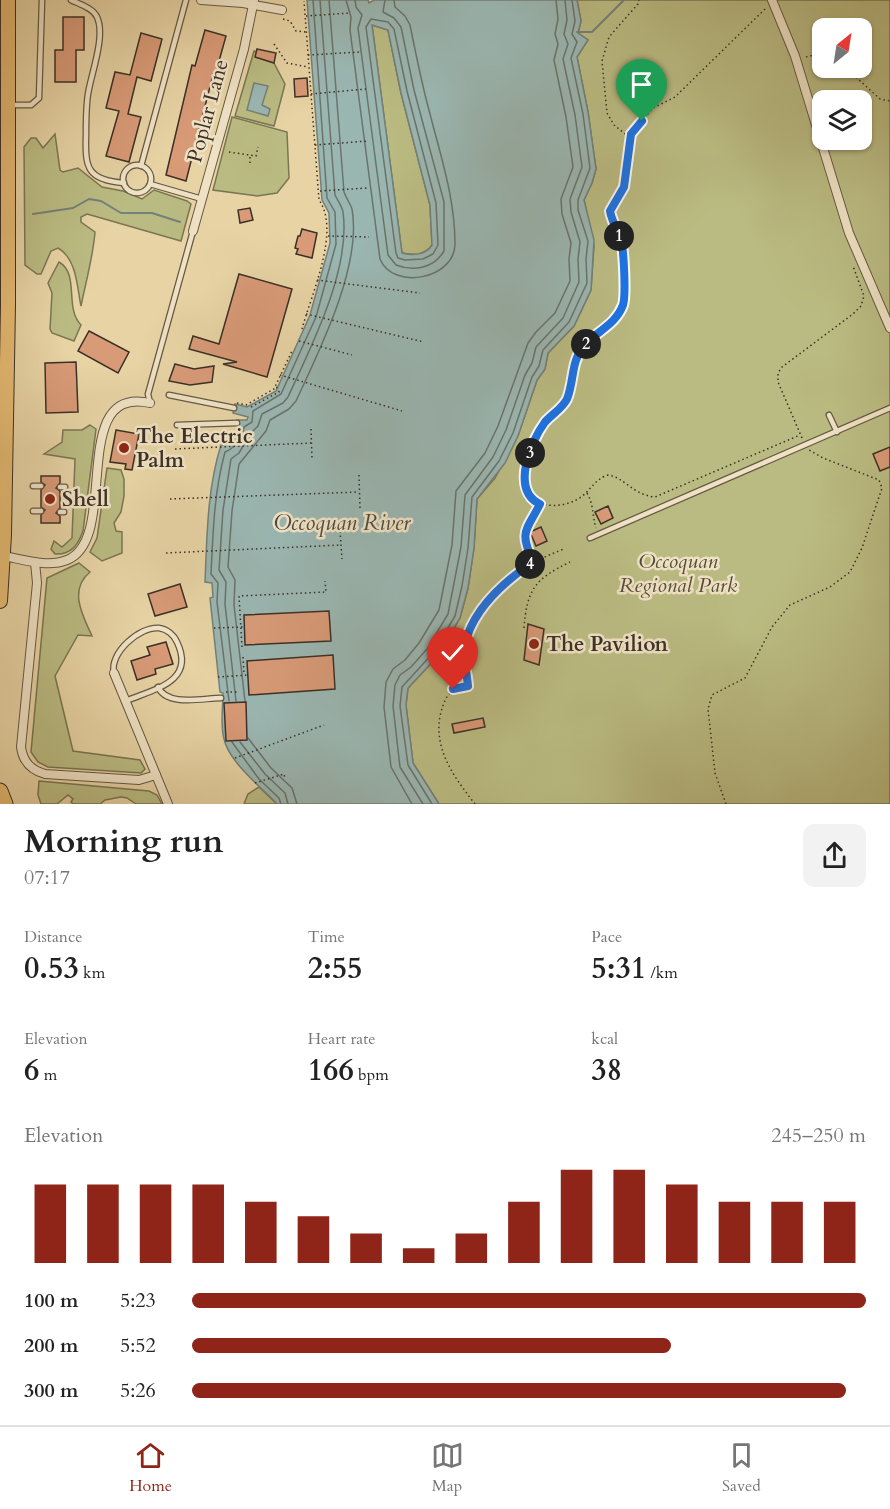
<!DOCTYPE html>
<meta charset="utf-8">
<style>
body{margin:0;font-family:Cardo,serif;background:#f2f2f2;color:#222;height:100vh;display:flex;flex-direction:column;font-size:22px;white-space:nowrap}
*{box-sizing:border-box;margin:0}
p{font-size:20px;color:#767676}
.icon{flex:none;width:33px;height:33px;fill:none;stroke:currentColor;stroke-width:2;stroke-linecap:round;stroke-linejoin:round}
.map{position:relative;height:804px;overflow:hidden}
.drawer{display:flex;flex-direction:column;background:#fff;flex:1}
.drawer>*{flex:none}
.needle{width:39px;rotate:30deg}
.buttons{position:absolute;left:812px;top:18px;display:grid;gap:12px}
.buttons a{display:grid;place-items:center;width:60px;height:60px;border-radius:12px;background:#fff;box-shadow:0 2px 4px #0004;font-size:30px}
.pin{position:absolute;display:grid;place-items:center;width:51px;height:51px;color:#fff;margin:-62px -26px;border-radius:50% 50% 50% 0;rotate:-45deg;box-shadow:0 0 6px #0007}
.pin .icon{rotate:45deg}
.km{position:absolute;width:30px;height:30px;margin:-15px;border-radius:50%;background:#222;color:#fff;font-size:16px;line-height:30px;text-align:center}
.round{display:grid;place-items:center;flex:none;width:63px;height:63px;border-radius:12px;background:#f2f2f2}
.headline{display:flex;align-items:center;justify-content:space-between;height:102px;padding:0 24px}
h1{font-size:33px;font-weight:700;line-height:45px}
.figures{display:grid;grid-template-columns:repeat(3,1fr);gap:9px;height:102px;padding:6px 24px}
.figures div{display:grid;align-content:center}
.figures b{font-size:30px;font-weight:700}
.figures small{font-size:16px;font-weight:400}
.figures p{font-size:16px}
.chart{height:168px;padding:12px 24px}
.chart p{display:flex;justify-content:space-between}
.chart svg{width:100%;height:108px;margin-top:6px;stroke:#8f2418;stroke-width:6}
ul{padding:0 24px;list-style:none;font-size:20px}
li{display:grid;grid-template-columns:96px 72px 1fr;align-items:center;height:45px}
li i{height:15px;border-radius:8px;background:#8f2418}
.tab-bar{display:flex;justify-content:space-around;align-items:center;height:84px;border-top:2px solid #e0e0e0;background:#fff;font-size:16px;color:#767676}
.tab-bar a{display:grid;justify-items:center;gap:3px}
.tab-bar .selected{color:#8f2418}
.map>svg:first-child{display:block}
</style>
<div class="map">
<svg width="890" height="804" viewBox="0 0 890 804">
<rect width="100%" height="100%" fill="#e7d3a4"/>
<filter id="stains"><feTurbulence type="fractalNoise" baseFrequency=".00333" numOctaves="4"/><feColorMatrix values="0 0 0 0 .2 0 0 0 0 .09 0 0 0 0 .02 0 0 0 .5 -.17"/></filter>
<radialGradient id="worn" r=".72"><stop offset=".6" stop-color="#630" stop-opacity="0"/><stop offset="1" stop-color="#630" stop-opacity=".3"/></radialGradient>
<!-- green -->
<g fill="#babb82" stroke="#7a7654" stroke-width="1.5" fill-rule="evenodd">
<path d="M577 0H890V804H439L413 763 406 705 408 688 437 657 460 618 468 588 474 548 477 499 495 478 518 436 537 380 545 369 548 353 574 326 591 290 594 246 584 200 592 183 596 169 588 112 577 57 588 40 578 33 581 21ZM822 28H861V68H822ZM822 100H861V140H822Z"/>
<path d="M372 25 388 30 401 93 430 205 432 245C425 256 413 255 402 253Z"/>
<path d="M254 51 257 52 256 57 274 63 285 84 274 126 235 116Z"/>
<path d="M232 117 287 132 289 178 277 193 257 196 213 190Z"/>
<path d="M55 134 60 170 63 172 78 168 102 187 123 191 142 199 154 190 187 201 191 204 181 241 94 216 87 214 81 217V222L95 232C93 257 86 281 81 306 77 287 77 259 58 248L51 251 41 274H37L25 265 24 147 31 138H36L43 148Z"/>
<path d="M59 262C80 274 64 308 81 325L74 341 52 333 50 329 52 293 48 283Z"/>
<path d="M90 425 96 429 83 531C78 545 71 555 55 554L51 549 54 541 62 547 72 538 75 459 44 454 62 442 63 430H82Z"/>
<path d="M107 468 121 470 124 479V496L121 512 114 523 116 531 122 532V553L102 561 90 552 97 538Z"/>
<path d="M79 563 90 572C68 590 83 616 92 636L78 635 55 676 73 751 140 760 145 769 141 773 48 767 38 762 31 752 47 578Z"/>
<path d="M39 781 149 791 157 795 162 804H136L127 798 121 797 105 800 100 804H73L71 802 73 799 68 795 57 804H41L38 795Z"/>
<path d="M259 787 277 804H244L248 794Z"/>
</g>
<!-- water -->
<g fill="#9ab6b1" stroke="#74807a" stroke-width="1.5" fill-rule="evenodd">
<path d="M307 0H368L369 3 374 0H577L581 21 578 33 588 40 577 57 588 112 596 169 592 183 584 200 594 240 591 290 574 326 548 353 545 369 537 380 518 436 505 463 477 499 474 548 468 588 460 618 437 657 408 688 406 705 413 763 439 804H277C261 787 229 762 224 739 220 725 223 707 223 693L220 692 210 598 213 597 212 583 205 582C207 537 207 489 221 445L229 444 237 431V420H247L248 417 233 413 235 404 247 407 276 391 310 315 330 243 329 213 322 200ZM372 25 388 30 401 93 430 205 432 245C426 255 412 256 402 253Z"/>
<path d="M254 83 268 86 262 105 270 109 268 116 247 110Z"/>
</g>
<g fill="none" stroke-linecap="round" stroke-linejoin="round">
<!-- shore -->
<g stroke="#6a736c" stroke-width="1.5">
<path d="M346 0 351 17 350 30 380 259C393 291 455 279 455 244 455 199 441 157 430 114 422 85 416 55 410 25L405 16 395 7 394 0"/>
<path d="M355 0 356 7 362 15 358 28 388 255 396 265C414 272 434 268 444 251V202L414 90 401 27 394 18 383 12 385 0"/>
<path d="M371 19 388 22 394 29 407 91 436 203 438 245 433 254 423 259 405 260 398 258 396 253 366 27Z"/>
<path d="M229 701 217 602 218 583 211 574C213 533 214 492 225 452 235 448 242 438 244 427L252 422 253 411 281 394 316 317 336 244 335 212 327 198 313 0"/>
<path d="M236 701 225 604 226 582 219 570 223 510 231 459 239 453 251 433 258 426 262 414 283 403 288 397C312 345 351 269 343 212 342 206 338 201 335 195L320 0"/>
<path d="M245 701 234 605 235 580 228 567 232 511 238 471 239 464 266 431 270 420 289 409 296 401C320 349 362 266 352 209 350 203 346 198 344 192L329 0"/>
<path d="M248 738 271 768 292 788 297 804"/>
<path d="M232 742 259 779 279 798 281 804"/>
<path d="M240 742 265 774 285 793 288 804"/>
<path d="M412 804 391 767 384 707 386 682 393 669 405 660 419 643 439 610 452 545 456 491 485 453 498 426 528 343 536 332 555 313 570 281 569 259 571 243 562 214 561 199 573 167 566 117 554 60 558 44 555 34 558 19 556 0"/>
<path d="M423 804 400 767 393 706 395 685 400 675 411 667 427 649 448 614 461 547 465 495 493 457 506 430 525 375 532 363 536 347 563 318 579 282 578 259 580 242 571 212 570 199 582 167 575 115 563 59 568 44 564 34 567 20 565 0"/>
<path d="M432 804 408 765 400 706 402 687 433 653 455 616 462 586 468 548 472 497 499 461 513 433 532 377 539 366 543 350 569 322 587 283 586 259 588 241 578 210V200L590 168 583 114 571 58 577 42 572 34 575 21 572 0"/>
</g>
<!-- stream -->
<g stroke="#74807a" stroke-width="2">
<path d="M577 32H592L624 0"/>
<path d="M33 214 73 208 89 199 101 201 121 213H152L180 222"/>
</g>
</g>
<!-- building -->
<g fill="#d89a77" stroke="#3b3027" stroke-width="1.5">
<path d="M63 17H84V50H76V82H55V50H63Z"/>
<path d="M205 30 226 36 216 72 214 71 186 181 166 175 192 65 195 66Z"/>
<path d="M141 33 162 39 151 81 137 77 128 114 141 117 129 162 106 156 119 111 106 108 115 72 130 75Z"/>
<path d="M257 49 276 53 274 63 255 57Z"/>
<path d="M307 78 308 96 295 97 294 79Z"/>
<path d="M250 208 253 220 240 223 238 210Z"/>
<path d="M302 229 317 233 312 258 296 254 298 249 295 248 298 236H300Z"/>
<path d="M239 274 292 289 267 377 223 364 237 362 189 349 193 336 219 344Z"/>
<path d="M89 331 129 352 118 373 78 351Z"/>
<path d="M76 362 78 412 46 413 45 363Z"/>
<path d="M175 364 194 369 214 366 212 382 190 385 169 381Z"/>
<path d="M116 430 139 434 132 470 125 469 126 464 110 462Z"/>
<path d="M890 447V467L880 471 873 454Z"/>
<path d="M41 476H60V483L56 488 60 491V508L56 513 60 516V523H41V515L45 510 41 507V490L45 485 41 482Z"/>
<path d="M608 506 613 518 601 524 595 512Z"/>
<path d="M541 527 547 541 536 546 530 532Z"/>
<path d="M180 584 187 607 155 616 148 594Z"/>
<path d="M329 611 331 641 245 645 244 615Z"/>
<path d="M528 624 544 629 539 665 524 660Z"/>
<path d="M166 642 173 664 155 669 156 674 137 680 131 661 150 655 147 647Z"/>
<path d="M333 655 335 689 249 695 247 661Z"/>
<path d="M246 702 247 740 226 741 224 703Z"/>
<path d="M483 718 485 727 454 733 452 724Z"/>
</g>
<g fill="none" stroke-linecap="round" stroke-linejoin="round">
<!-- service casing -->
<g stroke="#665946" stroke-width="7">
<g id="service">
<path d="M71 0C79 4 93 8 97 17 106 36 91 74 88 94 86 107 86 121 86 135 85 168 87 180 124 183"/>
<path d="M10 105H31L39 98 42 0"/>
<circle cx="137" cy="179" r="14"/>
<path d="M141 166 186 0"/>
<path d="M150 184 202 199"/>
<path d="M169 395 234 408"/>
<path d="M150 403 148 394 193 231"/>
<path d="M829 415 837 432"/>
<path d="M177 425 237 423"/>
<path d="M33 486H41"/>
<path d="M60 487H65"/>
<path d="M33 511H41"/>
<path d="M60 512H64"/>
<path d="M590 538 890 408"/>
<path d="M114 673C109 653 140 626 159 628 167 629 174 635 177 642 196 682 154 689 126 701"/>
<path d="M158 687C167 707 203 698 221 698"/>
</g>
</g>
<!-- minor casing -->
<g stroke="#665946" stroke-width="10">
<g id="minor">
<path d="M201 0 243 3 282 10"/>
<path d="M772 0 795 56 849 233 890 328"/>
<path d="M193 231 244 49 254 0"/>
<path d="M3 556C22 559 47 568 67 560 121 539 67 384 150 403"/>
<path d="M35 562 37 583 21 747C23 762 31 770 45 774L139 780 156 775"/>
<path d="M114 673 168 804"/>
</g>
</g>
<!-- trunk casing -->
<g stroke="#3b3027" stroke-width="16">
<path id="trunk" d="M0 601 4 535 8 305V0"/>
</g>
<!-- motorway casing -->
<g stroke="#3b3027" stroke-width="17">
<path id="motorway" d="M0 791 5 804"/>
</g>
<!-- path -->
<g stroke="#3b3027" stroke-width="1.5" stroke-dasharray="1.5 3" stroke-linecap="butt">
<path d="M765 9 675 97 653 108 638 125 630 138 622 192 610 211 622 245 625 292 623 304 614 322 593 336 582 348 574 367 568 397 545 423 527 460 526 481 534 500C546 509 569 506 581 497 591 490 595 479 608 475 624 477 633 495 655 497L800 435"/>
<path d="M306 16 350 13"/>
<path d="M283 19 290 21 296 31 306 32"/>
<path d="M274 44 287 63 308 67"/>
<path d="M308 55 360 52"/>
<path d="M806 57 822 53"/>
<path d="M846 68 880 99 890 101"/>
<path d="M311 94 366 89"/>
<path d="M629 137 614 125 607 113 602 61 609 37 638 4 639 0"/>
<path d="M315 145 368 141"/>
<path d="M229 152 256 156 258 147"/>
<path d="M250 163V157"/>
<path d="M320 191 367 188"/>
<path d="M328 236 369 237"/>
<path d="M317 280 420 293"/>
<path d="M306 314 424 342"/>
<path d="M302 329C311 295 341 231 319 200L304 1"/>
<path d="M299 341 352 355"/>
<path d="M280 375 402 411"/>
<path d="M237 403 246 405 274 389 292 351"/>
<path d="M251 407 279 392 276 386"/>
<path d="M311 429 312 458"/>
<path d="M802 438 778 382V373L782 367 853 314 861 306 864 296 853 266"/>
<path d="M175 449 311 443"/>
<path d="M359 475 360 508"/>
<path d="M587 493C594 505 592 515 596 528"/>
<path d="M170 499 359 492"/>
<path d="M340 531 342 559"/>
<path d="M166 553 341 545"/>
<path d="M532 560C520 530 526 531 540 504"/>
<path d="M214 628 244 627"/>
<path d="M524 628C527 589 535 579 570 562"/>
<path d="M242 647 239 596 326 592 325 581"/>
<path d="M243 657 244 674"/>
<path d="M218 677 248 675"/>
<path d="M226 692H237"/>
<path d="M235 758 324 725"/>
<path d="M255 783 284 774 285 779"/>
<path d="M475 804C454 777 432 748 441 712 446 694 450 690 468 686 467 673 462 657 465 644 466 636 472 627 476 619 497 584 526 563 564 549"/>
<path d="M726 804 715 773 708 709 712 695 745 678 772 627 790 605 830 587 850 572 862 548 882 488 879 480 823 458 809 450"/>
</g>
<!-- service -->
<use href="#service" stroke="#efe2c4" stroke-width="4.5"/>
<!-- minor -->
<use href="#minor" stroke="#efe2c4" stroke-width="8"/>
<!-- trunk -->
<use href="#trunk" stroke="#e4ba72" stroke-width="14"/>
<!-- motorway -->
<use href="#motorway" stroke="#e4ba72" stroke-width="15"/>
</g>
<g fill="none" stroke-linecap="round" stroke-linejoin="round">
<!-- route casing -->
<g stroke="#fff" stroke-width="12">
<path id="route" d="M453 689 468 686C467 673 462 656 465 644 473 609 505 581 533 562 519 530 526 532 540 504 510 490 531 441 545 422 552 414 562 409 567 399 574 382 571 362 583 347 596 331 615 326 623 305 626 296 624 251 621 241 618 231 612 222 610 211L624 187 631 134 642 121"/>
</g>
<!-- route -->
<use href="#route" stroke="#1a73e8" stroke-width="8"/>
</g>
<!-- markers -->
<g fill="#8f2418" stroke="#efe2c4" stroke-width="2">
<circle cx="124" cy="448" r="6"/>
<circle cx="50" cy="499" r="6"/>
<circle cx="534" cy="644" r="6"/>
</g>
<g text-anchor="middle" dominant-baseline="central" stroke-width="5" stroke-linejoin="round" paint-order="stroke">
<!-- street labels -->
<g font-size="21" fill="#3b3027" stroke="#efe2c4">
<text transform="translate(208 111) rotate(-75)">Poplar Lane</text>
</g>
<!-- poi labels -->
<g font-size="21" font-weight="bold" fill="#3b3027" stroke="#efe2c4" text-anchor="start">
<text x="136" y="436">The Electric<tspan x="136" dy="24">Palm</tspan></text>
<text x="62" y="499">Shell</text>
<text x="546" y="644">The Pavilion</text>
</g>
<!-- park labels -->
<g font-size="21" font-style="italic" fill="#544c39" stroke="#efe2c4">
<text x="678" y="561">Occoquan<tspan x="678" dy="24">Regional Park</tspan></text>
</g>
<!-- water labels -->
<g font-size="22" font-style="italic" fill="#4e4b43" stroke="#efe2c4">
<text x="342" y="523">Occoquan River</text>
</g>
</g>
<rect width="100%" height="100%" filter="url(#stains)"/>
<rect width="100%" height="100%" fill="url(#worn)"/>
</svg>
<div class="buttons">
<a><svg class="needle" viewBox="-14 -14 28 28"><path d="M0-13l5 13h-10z" fill="#e53935"/><path d="M0 13l5-13h-10z" fill="#767676"/></svg></a>
<a><svg class="icon" aria-label="layers" viewBox="0 0 24 24"><path d="M12 4l9 5-9 5-9-5zM3 14l9 5 9-5"/></svg></a>
</div>
<div class="pin" style="left:642px;top:121px;background:#1e9e55"><svg class="icon" aria-label="arrive" viewBox="0 0 24 24"><path d="M6 21V4h12l-3 4 3 4H6"/></svg></div>
<div class="pin" style="left:453px;top:689px;background:#d93025"><svg class="icon" aria-label="check" viewBox="0 0 24 24"><path d="M5 12l5 5 9-10"/></svg></div>
<b class="km" style="left:619px;top:236px">1</b>
<b class="km" style="left:586px;top:344px">2</b>
<b class="km" style="left:530px;top:453px">3</b>
<b class="km" style="left:530px;top:564px">4</b>
</div>
<section class="drawer">
<div class="headline"><div><h1>Morning run</h1><p>07:17</p></div><a class="round"><svg class="icon" aria-label="share" viewBox="0 0 24 24"><path d="M12 15V3M7 8l5-5 5 5M5 13v7h14v-7"/></svg></a></div>
<div class="figures">
<div><p>Distance</p><b>0.53<small> km</small></b></div>
<div><p>Time</p><b>2:55</b></div>
<div><p>Pace</p><b>5:31<small> /km</small></b></div>
</div>
<div class="figures">
<div><p>Elevation</p><b>6<small> m</small></b></div>
<div><p>Heart rate</p><b>166<small> bpm</small></b></div>
<div><p>kcal</p><b>38</b></div>
</div>
<div class="chart"><p><span>Elevation</span>245–250 m</p>
<svg viewBox="0 0 160 44" preserveAspectRatio="none"><path d="M5 44V12M15 44V12M25 44V12M35 44V12M45 44V19M55 44V25M65 44V32M75 44V38M85 44V32M95 44V19M105 44V6M115 44V6M125 44V12M135 44V19M145 44V19M155 44V19"/></svg>
</div>
<ul>
<li><b>100 m</b>5:23<i style="width:100%"></i></li>
<li><b>200 m</b>5:52<i style="width:71%"></i></li>
<li><b>300 m</b>5:26<i style="width:97%"></i></li>
</ul>
</section>
<nav class="tab-bar">
<a class="selected"><svg class="icon" aria-label="home" viewBox="0 0 24 24"><path d="M3 11l9-7 9 7M6 9v11h12V9"/></svg>Home</a>
<a><svg class="icon" aria-label="map" viewBox="0 0 24 24"><path d="M3 6l6-2 6 2 6-2v14l-6 2-6-2-6 2zM9 4v14M15 6v14"/></svg>Map</a>
<a><svg class="icon" aria-label="saved" viewBox="0 0 24 24"><path d="M7 4h10v16l-5-4-5 4z"/></svg>Saved</a>
</nav>
